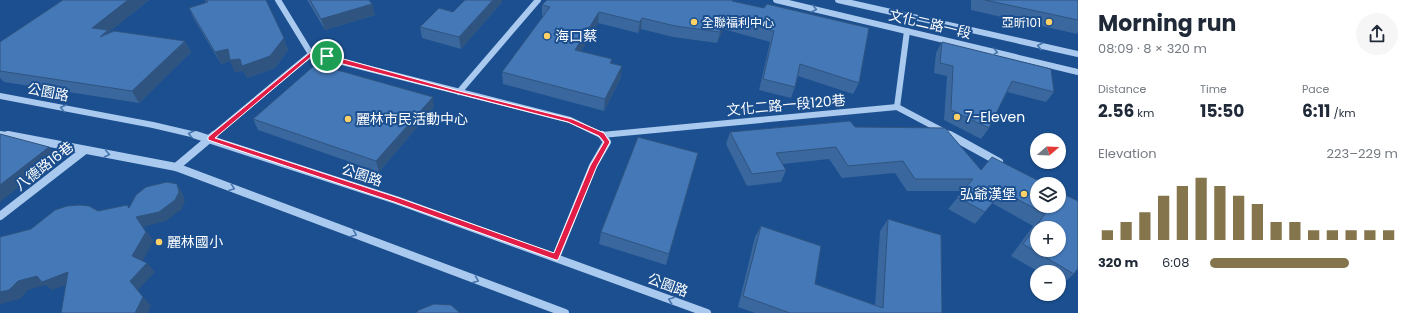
<!DOCTYPE html>
<meta charset="utf-8">
<style>
body{margin:0;font-family:Poppins,"Noto Sans TC",sans-serif;background:#f6f6f7;color:#1f2937;height:100vh;display:flex;flex-direction:column;font-size:15px;white-space:nowrap}
*{box-sizing:border-box;margin:0}
p{font-size:13px;color:#747a83}
.icon{flex:none;width:22px;height:22px;fill:none;stroke:currentColor;stroke-width:2;stroke-linecap:round;stroke-linejoin:round}
.map{position:relative;flex:1;overflow:hidden}
.details{display:flex;flex-direction:column;background:#fff;width:340px}
.details>*{flex:none}
.needle{width:26px;rotate:71deg}
.fabs{position:absolute;left:1030px;top:133px;display:grid;gap:8px}
.fabs a{display:grid;place-items:center;width:36px;height:36px;border-radius:50%;background:#fff;box-shadow:0 1px 3px #0004;font-size:20px}
.pin{position:absolute;display:grid;place-items:center;width:34px;height:34px;color:#fff;margin:-17px;border:2px solid #fff;border-radius:50%;box-shadow:0 1px 4px #0007}
.round{display:grid;place-items:center;flex:none;width:42px;height:42px;border-radius:21px;background:#f6f6f7}
.overview{display:flex;align-items:center;justify-content:space-between;height:68px;padding:0 20px}
h1{font-size:22px;font-weight:700;line-height:30px}
.metrics{display:grid;grid-template-columns:repeat(3,1fr);gap:6px;height:68px;padding:4px 20px}
.metrics div{display:grid;align-content:center}
.metrics b{font-size:17px;font-weight:700}
.metrics small{font-size:11px;font-weight:400}
.metrics p{font-size:11px}
.chart{height:112px;padding:8px 20px}
.chart p{display:flex;justify-content:space-between}
.chart svg{width:100%;height:72px;margin-top:4px;stroke:#84754c;stroke-width:6}
ul{padding:0 20px;list-style:none;font-size:13px}
li{display:grid;grid-template-columns:64px 48px 1fr;align-items:center;height:30px}
li i{height:10px;border-radius:5px;background:#84754c}
main{display:flex;flex:1;min-height:0}
.map>svg:first-child{display:block}
</style>
<main>
<div class="map">
<svg width="1078" height="313" viewBox="0 0 1078 313">
<rect width="100%" height="100%" fill="#1b4f8f"/>
<g fill="none" stroke-linecap="round" stroke-linejoin="round">
<!-- minor-far1 -->
<g stroke="#a9c9ee" stroke-width="6">
<path d="M278 0 311 54"/>
<path d="M776 0 1078 72"/>
<path d="M838 0 1078 54"/>
<path d="M459 92 538 0"/>
<path d="M0 96 153 125 200 136"/>
<path d="M897 107 952 136"/>
<path d="M0 134 13 136"/>
<path d="M602 135 897 107 907 31"/>
<path d="M212 136 311 54 570 120 603 136"/>
</g>
<!-- minor -->
<g stroke="#a9c9ee" stroke-width="8">
<path d="M8 135 176 167 565 313"/>
<path d="M196 135 396 200 707 313"/>
<path d="M950 135 999 162"/>
<path d="M176 167 214 135"/>
<path d="M0 216 85 150"/>
<path d="M556 257 593 166 607 142 602 135"/>
</g>
</g>
<!-- wall -->
<g fill="#3a679d">
<path d="M63 0H149L109 32V33L185 41 191 52 139 103 4 82 0 78V42Z"/>
<path d="M205 0H266L288 50 275 68 247 78 243 71 235 72 230 61 221 64 194 19 189 8 206 3Z"/>
<path d="M307 0H369L372 4 375 15 325 30Z"/>
<path d="M465 0H502V2L461 49 422 38 420 27 453 12Z"/>
<path d="M733 0V1L859 83 853 94 798 76 795 87 791 98 759 90 770 42 723 29 717 43 673 37 641 29 638 33 598 23 581 51 612 59 611 63 621 77 604 111 503 84 502 72 543 16H542V5Z"/>
<path d="M971 0H1078V32L1077 34 971 10Z"/>
<path d="M942 42 1054 92 1046 102 1007 92 989 128 981 139 944 120 947 76 934 73 936 53Z"/>
<path d="M434 107 379 172 258 130 253 119Z"/>
<path d="M855 127 981 170 1059 206 1074 274 1061 285 1059 284V272H1039L1011 256 1033 226 992 203 975 224 948 209 963 191H907L895 173 842 178 829 159 783 164 786 170 781 182 747 186 726 144 730 132Z"/>
<path d="M698 153 666 265 599 244 601 232Z"/>
<path d="M888 219 942 313H755L738 307 755 237 761 226 815 284 875 306 880 231Z"/>
</g>
<!-- shaded-wall -->
<g fill="#305480">
<path d="M128 0H149L109 32 115 42 107 49 92 28Z"/>
<path d="M493 0H502V2L461 49 459 37Z"/>
<path d="M372 4 375 15 325 30 321 19Z"/>
<path d="M599 12 598 23 575 61V50Z"/>
<path d="M642 18 641 29 638 33 640 22Z"/>
<path d="M725 18 723 29 717 43 720 32Z"/>
<path d="M284 38 288 50 275 68 247 78 243 71 235 72 230 61 221 64 215 52 228 49 240 59Z"/>
<path d="M185 41 191 52 139 103 132 91Z"/>
<path d="M622 66 621 77 604 111 605 99Z"/>
<path d="M433 97 434 107 379 172 376 161Z"/>
<path d="M49 147 57 157 0 202V185Z"/>
<path d="M177 184 183 194 185 201 182 209 166 221 143 227 154 241 140 265 132 256 136 217Z"/>
<path d="M147 263 155 272 138 290 151 306 148 313H135L130 281Z"/>
<path d="M68 272 77 281 52 290 46 285 28 290 20 299 0 304V292L18 281 37 276Z"/>
</g>
<!-- building -->
<g fill="#4478b7" stroke="#305480" fill-rule="evenodd">
<path d="M63 0H128L92 28 108 30 100 37 114 31 185 41 132 91 0 71V42Z"/>
<path d="M206 0H266L284 38 270 56 242 66 240 59 230 60 228 49 215 52 189 8 208 2Z"/>
<path d="M310 0H369L372 4 321 19Z"/>
<path d="M465 0H493L459 37 420 27 439 8 453 12Z"/>
<path d="M547 0H732V1L764 8 767 4 869 28 859 83 800 64 795 87 763 79 774 31 725 18 720 32 675 26 642 18 640 22 599 12 575 50 612 59 610 63 622 66 605 99 502 72 550 7 542 5Z"/>
<path d="M985 0H1078V20Z"/>
<path d="M942 42 1051 69 1054 92 1012 81 989 128 951 110 953 66 940 63Z"/>
<path d="M316 64 433 97 376 161 253 119Z"/>
<path d="M850 121 855 127 945 128 981 170 992 157 1045 184H1037V206H1059V192L1078 201V268L1074 274 1023 244 1045 214 1002 191 985 212 957 197 973 179H915L903 161 848 166 836 147 776 153 786 170 752 174 730 132ZM1037 228H1059V250H1037Z"/>
<path d="M0 134 49 147 0 185Z"/>
<path d="M638 137 698 153 669 254 601 232Z"/>
<path d="M167 182 177 184 179 192 175 200 159 212 136 217 146 232 132 256 147 263 130 281 143 297 135 313H61L68 272 42 282 37 276 18 281 9 290 0 292V237L31 229 55 210 67 206 80 205 89 206 98 211 127 205 129 208 136 195 146 187Z"/>
<path d="M888 219 941 235 942 313H790L743 296 761 226 821 246 815 284 883 308Z"/>
<path d="M434 304 451 305 460 313H416L419 310Z"/>
</g>
<!-- one-way arrows -->
<defs><path id="oneway-chevron" d="M-2-3.5L2.5 0L-2 3.5" fill="none" stroke-width="1.6" stroke-linecap="round" stroke-linejoin="round"/></defs>
<g stroke="#4674ac">
<use href="#oneway-chevron" transform="translate(814 9) rotate(13)"/>
<use href="#oneway-chevron" transform="translate(1040 46) rotate(-167)"/>
<use href="#oneway-chevron" transform="translate(995 52) rotate(13)"/>
<use href="#oneway-chevron" transform="translate(63 108) rotate(-169)"/>
<use href="#oneway-chevron" transform="translate(191 134) rotate(-166)"/>
<use href="#oneway-chevron" transform="translate(107 154) rotate(11)"/>
<use href="#oneway-chevron" transform="translate(232 188) rotate(20)"/>
<use href="#oneway-chevron" transform="translate(354 234) rotate(21)"/>
<use href="#oneway-chevron" transform="translate(476 280) rotate(21)"/>
<use href="#oneway-chevron" transform="translate(671 300) rotate(-160)"/>
</g>
<!-- route -->
<path fill="#e11d48" stroke="#fff" fill-rule="evenodd" d="M311 52 329 55 459 91 572 119 604 133 610 142 597 166 558 260H556L394 202 208 140V137ZM312 56 568 122 599 136 604 142 590 166 554 253 399 198 215 138Z"/>
<!-- markers -->
<g fill="#ffd166" stroke="#1b4f8f" stroke-width="1.5">
<circle cx="694" cy="22" r="4"/>
<circle cx="1049" cy="22" r="4"/>
<circle cx="547" cy="36" r="4"/>
<circle cx="957" cy="117" r="4"/>
<circle cx="348" cy="119" r="4"/>
<circle cx="1024" cy="194" r="4"/>
<circle cx="159" cy="242" r="4"/>
</g>
<g text-anchor="middle" dominant-baseline="central" stroke-width="4" stroke-linejoin="round" paint-order="stroke">
<!-- far-poi labels -->
<g font-size="12" fill="#fff" stroke="#1b4f8f" text-anchor="start">
<text x="702" y="22">全聯福利中心</text>
<text x="1041" y="22" text-anchor="end">亞昕101</text>
</g>
<!-- street labels -->
<g font-size="14" fill="#fff" stroke="#1b4f8f">
<text transform="translate(930 24) rotate(13)">文化二路一段</text>
<text transform="translate(48 92) rotate(11)">公園路</text>
<text transform="translate(786 105) rotate(-5)">文化二路一段120巷</text>
<text transform="translate(44 166) rotate(-38)">八德路16巷</text>
<text transform="translate(362 175) rotate(18)">公園路</text>
<text transform="translate(668 285) rotate(20)">公園路</text>
</g>
<!-- poi labels -->
<g font-size="14" fill="#fff" stroke="#1b4f8f" text-anchor="start">
<text x="555" y="36">海口蔡</text>
<text x="965" y="117">7-Eleven</text>
<text x="356" y="119">麗林市民活動中心</text>
<text x="1016" y="194" text-anchor="end">弘爺漢堡</text>
<text x="167" y="242">麗林國小</text>
</g>
</g>
</svg>
<div class="fabs">
<a><svg class="needle" viewBox="-14 -14 28 28"><path d="M0-13l5 13h-10z" fill="#e53935"/><path d="M0 13l5-13h-10z" fill="#747a83"/></svg></a>
<a><svg class="icon" aria-label="layers" viewBox="0 0 24 24"><path d="M12 4l9 5-9 5-9-5zM3 14l9 5 9-5"/></svg></a>
<a>+</a>
<a>−</a>
</div>
<div class="pin" style="left:327px;top:56px;background:#1e9e55"><svg class="icon" aria-label="arrive" viewBox="0 0 24 24"><path d="M6 21V4h12l-3 4 3 4H6"/></svg></div>
</div>
<section class="details">
<div class="overview"><div><h1>Morning run</h1><p>08:09 · 8 × 320 m</p></div><a class="round"><svg class="icon" aria-label="share" viewBox="0 0 24 24"><path d="M12 15V3M7 8l5-5 5 5M5 13v7h14v-7"/></svg></a></div>
<div class="metrics">
<div><p>Distance</p><b>2.56<small> km</small></b></div>
<div><p>Time</p><b>15:50</b></div>
<div><p>Pace</p><b>6:11<small> /km</small></b></div>
</div>
<div class="chart"><p><span>Elevation</span>223–229 m</p>
<svg viewBox="0 0 160 44" preserveAspectRatio="none"><path d="M5 44V38M15 44V33M25 44V27M35 44V17M45 44V11M55 44V6M65 44V11M75 44V17M85 44V22M95 44V33M105 44V33M115 44V38M125 44V38M135 44V38M145 44V38M155 44V38"/></svg>
</div>
<ul>
<li><b>320 m</b>6:08<i style="width:74%"></i></li>
</ul>
</section>
</main>
